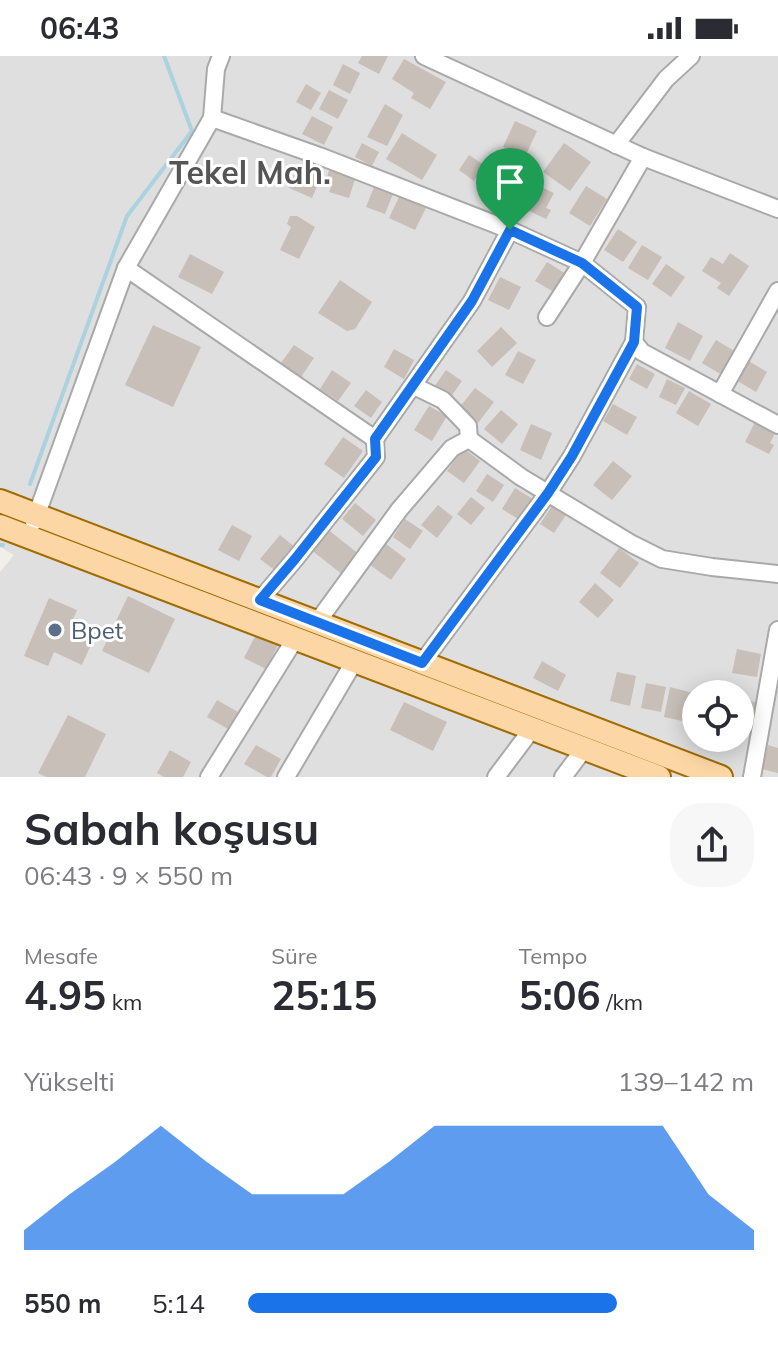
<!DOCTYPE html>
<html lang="tr">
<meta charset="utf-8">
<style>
body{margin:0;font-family:Mulish,sans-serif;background:#f7f7f7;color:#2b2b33;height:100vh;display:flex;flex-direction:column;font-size:30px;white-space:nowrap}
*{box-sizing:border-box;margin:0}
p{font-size:26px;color:#7c7c81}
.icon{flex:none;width:44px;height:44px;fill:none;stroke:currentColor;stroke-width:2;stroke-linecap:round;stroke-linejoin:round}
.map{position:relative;height:721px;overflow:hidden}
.panel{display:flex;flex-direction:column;background:#fff;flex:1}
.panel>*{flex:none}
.tools{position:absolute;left:682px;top:624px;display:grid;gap:16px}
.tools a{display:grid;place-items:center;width:72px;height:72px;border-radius:50%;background:#fff;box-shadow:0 4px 20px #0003;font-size:40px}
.pin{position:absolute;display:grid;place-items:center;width:68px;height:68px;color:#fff;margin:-82px -34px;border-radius:50% 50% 50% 0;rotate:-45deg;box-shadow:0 0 8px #0007}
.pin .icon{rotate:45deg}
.round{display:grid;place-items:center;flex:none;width:84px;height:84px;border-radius:32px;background:#f7f7f7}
.overview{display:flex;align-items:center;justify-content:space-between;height:136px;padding:0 24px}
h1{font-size:44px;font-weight:700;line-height:60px}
.figures{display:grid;grid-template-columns:repeat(3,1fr);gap:12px;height:136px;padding:8px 24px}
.figures div{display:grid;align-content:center}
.figures b{font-size:40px;font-weight:700}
.figures small{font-size:22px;font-weight:400}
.figures p{font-size:22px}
.chart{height:224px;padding:16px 24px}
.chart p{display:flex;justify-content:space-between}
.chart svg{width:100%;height:144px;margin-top:8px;fill:#1a73e8;opacity:.7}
ul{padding:0 24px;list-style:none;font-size:26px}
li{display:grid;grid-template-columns:128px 96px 1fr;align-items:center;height:60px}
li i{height:20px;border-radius:10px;background:#1a73e8}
.status{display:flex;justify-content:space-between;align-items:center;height:56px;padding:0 40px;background:#fff;direction:ltr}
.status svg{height:22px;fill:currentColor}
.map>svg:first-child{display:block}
</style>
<div class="status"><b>06:43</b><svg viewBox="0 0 49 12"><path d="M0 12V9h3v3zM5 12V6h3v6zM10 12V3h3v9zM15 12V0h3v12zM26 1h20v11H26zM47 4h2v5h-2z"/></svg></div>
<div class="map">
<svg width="778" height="721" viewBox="0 0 778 721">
<rect width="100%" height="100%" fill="#f2efe9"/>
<!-- residential -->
<path fill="#e0dfdf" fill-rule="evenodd" d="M0 0H778V721H0V516L14 499 0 491ZM696 638H740V682H696Z"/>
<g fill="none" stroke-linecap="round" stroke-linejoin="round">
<!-- stream -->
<g stroke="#aad3df" stroke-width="4">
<path d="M30 428 127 160 192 75 164 0"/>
<path d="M0 489H3"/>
</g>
</g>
<!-- building -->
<g fill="#c7bfb8">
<path d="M362 0H388L379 18 358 7Z"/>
<path d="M404 3 446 26 430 53 411 42 414 37 392 23Z"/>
<path d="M343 8 360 17 350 38 333 29Z"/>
<path d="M306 28 321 37 311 54 296 46Z"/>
<path d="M329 34 348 44 338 63 319 53Z"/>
<path d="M385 48 403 59 387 90 367 81Z"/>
<path d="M312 60 333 71 324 89 302 78Z"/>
<path d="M515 65 537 75 525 101 503 91Z"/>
<path d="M402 77 437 99 422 124 386 103Z"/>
<path d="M362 87 379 96 372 110 355 101Z"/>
<path d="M564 87 591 106 570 135 543 116Z"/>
<path d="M502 96 521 104 512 125 493 116Z"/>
<path d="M469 99 484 109 474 125 459 114Z"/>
<path d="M298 109 322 119 312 142 289 132Z"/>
<path d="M330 112 356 120 349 142 329 136 331 131 324 129Z"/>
<path d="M537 129 554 137 546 152 551 154 546 163 525 153Z"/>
<path d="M586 130 607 143 590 170 569 157Z"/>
<path d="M374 131 393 138 385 158 366 151Z"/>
<path d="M400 139 426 152 415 174 389 162Z"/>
<path d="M290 160H297L315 171 299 203 280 194 291 171 287 168Z"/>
<path d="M618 173 637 186 623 206 604 194Z"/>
<path d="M642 189 662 201 648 224 628 212Z"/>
<path d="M730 197 749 210 729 240 717 232 721 227 702 215 711 201 723 208Z"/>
<path d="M190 198 224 216 212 238 178 221Z"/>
<path d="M547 206 566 218 554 236 535 225Z"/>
<path d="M666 208 685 221 671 241 652 228Z"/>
<path d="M500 221 521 231 509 254 488 244Z"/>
<path d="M340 224 372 246 355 273 347 275 318 257Z"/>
<path d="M678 266 703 280 690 305 665 292Z"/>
<path d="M153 269 201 291 173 351 125 329Z"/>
<path d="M501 271 517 287 492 311 477 295Z"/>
<path d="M716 284 736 296 722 319 702 307Z"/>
<path d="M294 289 314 302 301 321 281 307Z"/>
<path d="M394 293 414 304 404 323 384 311Z"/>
<path d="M518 295 536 304 523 328 505 319Z"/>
<path d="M747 304 767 316 756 336 736 324Z"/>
<path d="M637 308 655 318 647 333 629 323Z"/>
<path d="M332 314 351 327 338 345 320 333Z"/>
<path d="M446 314 462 325 450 342 434 331Z"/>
<path d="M667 323 685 332 676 349 659 341Z"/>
<path d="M475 332 494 346 478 367 459 352Z"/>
<path d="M366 334 382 346 371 362 354 350Z"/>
<path d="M689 335 711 348 698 370 676 357Z"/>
<path d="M613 348 637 361 627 379 603 365Z"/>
<path d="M429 350 447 360 432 385 414 374Z"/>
<path d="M501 354 518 368 502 388 484 373Z"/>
<path d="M756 364 776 375 770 387 774 389 769 398 745 386Z"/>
<path d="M531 368 552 377 541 404 520 394Z"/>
<path d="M343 381 363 395 344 422 324 408Z"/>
<path d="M463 392 480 405 464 427 447 415Z"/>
<path d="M613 405 632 420 612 444 593 429Z"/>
<path d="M487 418 504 429 493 446 476 435Z"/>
<path d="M515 432 533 443 520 464 502 453Z"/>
<path d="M471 441 485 452 471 469 457 458Z"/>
<path d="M355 447 376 464 363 480 342 463Z"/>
<path d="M438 449 453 461 437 482 421 469Z"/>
<path d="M552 450 566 459 554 477 540 468Z"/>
<path d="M405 463 423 475 410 493 393 481Z"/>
<path d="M232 469 252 480 239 505 218 494Z"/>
<path d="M326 472 360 499 343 519 310 493Z"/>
<path d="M280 479 296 492 277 516 260 503Z"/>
<path d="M386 488 406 503 391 524 370 509Z"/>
<path d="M619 492 639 507 620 532 600 517Z"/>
<path d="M595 527 614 544 598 562 579 546Z"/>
<path d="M128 540 175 563 149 617 102 595Z"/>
<path d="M49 542 77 554 70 571 94 582 82 609 54 596 48 610 24 600Z"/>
<path d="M256 578 278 589 266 613 244 602Z"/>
<path d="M737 593 761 598 757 621 732 617Z"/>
<path d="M542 605 566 619 558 635 533 622Z"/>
<path d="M617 616 636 620 630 650 610 645Z"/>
<path d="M646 627 666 631 661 656 641 652Z"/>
<path d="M670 631 693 637 687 666 664 661Z"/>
<path d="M740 641 759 648 750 670 740 665Z"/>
<path d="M217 644 238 656 228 673 207 661Z"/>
<path d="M404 646 447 666 433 695 390 674Z"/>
<path d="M68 659 106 678 85 721H46L38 717Z"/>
<path d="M256 689 281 703 271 721H267L244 708Z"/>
<path d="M768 689 778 692V717L762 713Z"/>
<path d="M170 694 191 706 183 721H164L157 717Z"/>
</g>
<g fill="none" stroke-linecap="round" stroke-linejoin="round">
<!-- minor casing -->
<g stroke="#a9a9a9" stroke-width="20">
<g id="minor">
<path d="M424 0 643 101 778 153"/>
<path d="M212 62 322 101 510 174 582 207 637 251 634 286 642 296 778 369"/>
<path d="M616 89 666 23 691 0"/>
<path d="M126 212 375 383"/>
<path d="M547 261 582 207 643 101"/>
<path d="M414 330 443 344 468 370 469 383"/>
<path d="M720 338 778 235"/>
<path d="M34 466 126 212 212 62 216 13 221 0"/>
<path d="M260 544 295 503 376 401 375 383 472 245 510 174"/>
<path d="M318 565 399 454 452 392 469 383 521 421 632 488 662 503 712 511 778 518"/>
<path d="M422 607 548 437 572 400 634 286"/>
<path d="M209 721 295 583"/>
<path d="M286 721 354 606"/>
<path d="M496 721 532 673"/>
<path d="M563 721 584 693"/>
<path d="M752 721 778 574"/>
</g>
</g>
<!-- major casing -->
<g stroke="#a06b00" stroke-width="26">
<g id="major">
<path d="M0 445 721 721"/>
<path d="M0 470 659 721"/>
</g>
</g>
<!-- minor -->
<use href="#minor" stroke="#fff" stroke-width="16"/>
<!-- major -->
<use href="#major" stroke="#fcd6a4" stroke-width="22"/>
</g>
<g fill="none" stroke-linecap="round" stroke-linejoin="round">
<!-- route casing -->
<g stroke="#fff" stroke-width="16">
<path id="route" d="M510 174 582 207 637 251 634 286 572 400 548 437 422 607 260 544 295 503 376 401 375 383 472 245Z"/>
</g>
<!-- route -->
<use href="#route" stroke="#1a73e8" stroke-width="10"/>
</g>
<!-- markers -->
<circle fill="#5c6f8a" stroke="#fff" stroke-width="3" cx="55" cy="574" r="8"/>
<g text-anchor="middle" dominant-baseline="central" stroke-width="6" stroke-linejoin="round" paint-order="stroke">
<!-- service labels -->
<g font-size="24" fill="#4e5e75" stroke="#fff" text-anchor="start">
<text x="71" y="574">Bpet</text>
</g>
<!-- district labels -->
<g font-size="32" font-weight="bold" fill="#555" stroke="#fff">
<text x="250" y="116">Tekel Mah.</text>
</g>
</g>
</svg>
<div class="tools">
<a><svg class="icon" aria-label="locate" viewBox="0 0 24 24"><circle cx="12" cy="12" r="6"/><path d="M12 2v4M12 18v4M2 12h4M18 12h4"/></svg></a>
</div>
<div class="pin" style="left:510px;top:174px;background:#1e9e55"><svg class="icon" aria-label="arrive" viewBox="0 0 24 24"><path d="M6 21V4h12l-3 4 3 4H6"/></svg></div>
</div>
<section class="panel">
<div class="overview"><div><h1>Sabah koşusu</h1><p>06:43 · 9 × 550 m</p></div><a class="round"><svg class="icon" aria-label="share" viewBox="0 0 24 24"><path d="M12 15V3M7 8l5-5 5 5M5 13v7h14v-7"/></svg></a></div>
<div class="figures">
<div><p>Mesafe</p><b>4.95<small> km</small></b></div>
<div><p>Süre</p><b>25:15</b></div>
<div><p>Tempo</p><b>5:06<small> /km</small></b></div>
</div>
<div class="chart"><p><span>Yükselti</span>139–142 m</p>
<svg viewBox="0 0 160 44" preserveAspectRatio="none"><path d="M0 44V38L10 27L20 17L30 6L40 17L50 27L60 27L70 27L80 17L90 6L100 6L110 6L120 6L130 6L140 6L150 27L160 38V44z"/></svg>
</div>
<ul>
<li><b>550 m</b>5:14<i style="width:73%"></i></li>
</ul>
</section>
